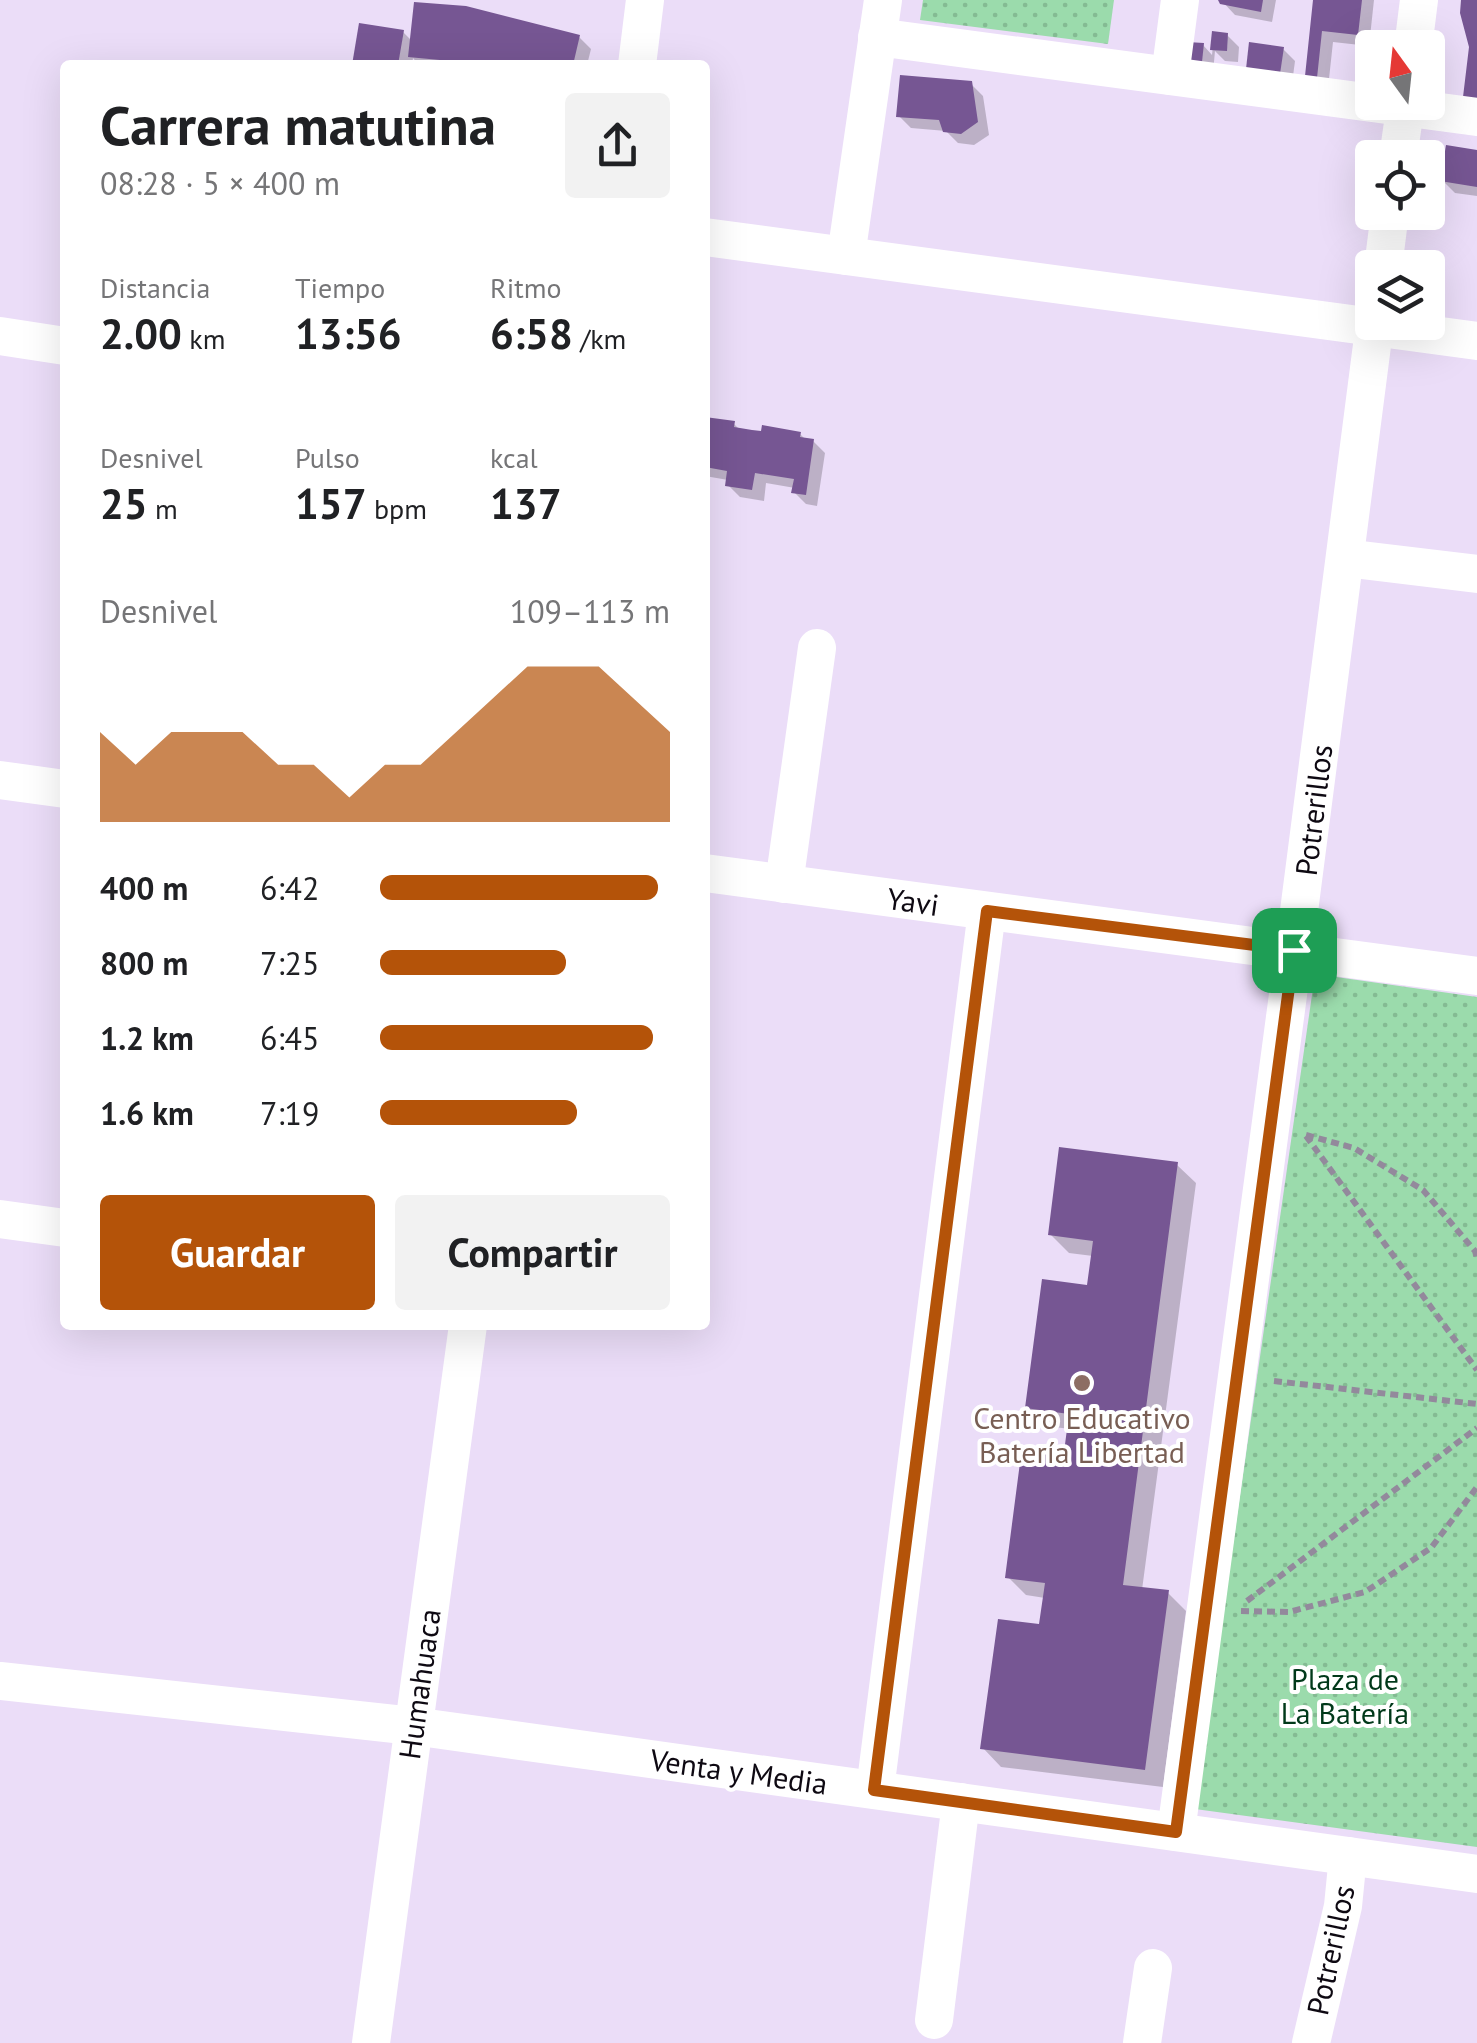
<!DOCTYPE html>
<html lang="es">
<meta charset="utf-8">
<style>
body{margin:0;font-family:"PT Sans",sans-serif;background:#f2f2f2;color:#202124;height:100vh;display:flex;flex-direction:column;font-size:38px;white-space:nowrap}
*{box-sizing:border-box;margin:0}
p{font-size:32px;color:#757577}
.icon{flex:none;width:55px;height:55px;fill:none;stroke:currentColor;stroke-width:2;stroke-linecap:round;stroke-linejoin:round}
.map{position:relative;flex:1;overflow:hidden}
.side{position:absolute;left:60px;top:60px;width:650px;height:1270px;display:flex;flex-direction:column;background:#fff;border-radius:10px;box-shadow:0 10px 40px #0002}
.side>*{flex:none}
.needle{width:65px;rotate:345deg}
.fabs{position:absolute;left:1355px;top:30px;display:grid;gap:20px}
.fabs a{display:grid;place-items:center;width:90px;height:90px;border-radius:10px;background:#fff;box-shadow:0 10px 40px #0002;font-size:50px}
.pin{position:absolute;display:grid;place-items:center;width:85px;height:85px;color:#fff;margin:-42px;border-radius:20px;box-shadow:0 5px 15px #0006}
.round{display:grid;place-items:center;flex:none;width:105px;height:105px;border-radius:10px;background:#f2f2f2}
.overview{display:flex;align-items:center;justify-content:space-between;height:170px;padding:0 40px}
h1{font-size:55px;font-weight:600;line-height:75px}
.stats{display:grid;grid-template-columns:repeat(3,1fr);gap:15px;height:170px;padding:10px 40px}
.stats div{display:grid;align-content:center}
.stats b{font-size:42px;font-weight:600}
.stats small{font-size:28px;font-weight:400}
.stats p{font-size:28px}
.chart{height:280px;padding:20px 40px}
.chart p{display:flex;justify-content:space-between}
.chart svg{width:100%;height:180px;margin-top:10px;fill:#b45309;opacity:.7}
.button{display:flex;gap:20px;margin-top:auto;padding:20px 40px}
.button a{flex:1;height:115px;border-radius:10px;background:#b45309;color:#fff;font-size:40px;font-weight:600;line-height:115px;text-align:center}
.button a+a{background:#f2f2f2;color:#202124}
ul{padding:0 40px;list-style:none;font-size:32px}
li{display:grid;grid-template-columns:160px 120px 1fr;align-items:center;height:75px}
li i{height:25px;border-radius:12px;background:#b45309}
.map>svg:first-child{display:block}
</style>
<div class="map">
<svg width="1477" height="2043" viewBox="0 0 1477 2043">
<defs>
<pattern id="park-dots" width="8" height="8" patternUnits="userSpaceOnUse" patternTransform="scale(2.5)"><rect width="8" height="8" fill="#9bdbac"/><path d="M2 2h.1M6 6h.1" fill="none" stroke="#84bb93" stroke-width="1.8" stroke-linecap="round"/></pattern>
</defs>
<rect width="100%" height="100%" fill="#ebddf8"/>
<!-- park -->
<g fill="url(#park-dots)">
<path d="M923 0H1114L1108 44 920 20Z"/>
<path d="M1315 974 1477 997V1847L1195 1809Z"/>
</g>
<!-- shadow -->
<g fill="#0003">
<path d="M1221 0H1276L1272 22 1235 15Z"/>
<path d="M1316 0H1374L1369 46 1333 42 1328 88 1308 75Z"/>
<path d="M403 32 412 41 579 37 591 49 587 65H419L413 58 412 65H354Z"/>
<path d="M1214 34 1227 35 1239 47 1238 62 1225 61 1215 51 1213 73 1200 71 1203 45 1212 55Z"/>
<path d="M1252 45 1283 49 1295 61 1292 84Z"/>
<path d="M971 84 983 96 989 135 974 145 958 143 946 131 911 128 899 116Z"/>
<path d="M1477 152V196L1455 193 1443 181Z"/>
<path d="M705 419 734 424 740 430 800 434 807 441H813L825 453 817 506 806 504 794 492 795 488 766 483 764 501 740 497 728 485V480L705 476Z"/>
<path d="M1177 1165 1196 1183 1142 1590 1168 1593 1186 1611 1163 1787 1001 1767 983 1748 1042 1627 1045 1598 1026 1595 1008 1577 1066 1455 1070 1429 1046 1426 1028 1407 1089 1287 1093 1256 1069 1253 1050 1234Z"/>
</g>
<!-- building -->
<g fill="#765693">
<path d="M1218 0H1263L1261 12 1220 4Z"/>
<path d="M1313 0H1362L1358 35 1322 31 1317 78 1305 76Z"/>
<path d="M1461 0H1477V99L1463 97 1469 47 1460 13Z"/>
<path d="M414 2 466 6 580 35 573 65H462L461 62 408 57Z"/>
<path d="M359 23 404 30 398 65H352Z"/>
<path d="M1212 31 1228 33 1227 51 1210 50Z"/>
<path d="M1187 42 1204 43 1202 62 1185 60Z"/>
<path d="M1249 42 1284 47 1280 74 1246 69Z"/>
<path d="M900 75 972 81 978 122 961 134 943 132 939 120 896 117Z"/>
<path d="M1446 145 1477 150V187L1440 181Z"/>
<path d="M705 417 735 421 734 427 752 430 761 431 762 425 801 432 800 437 814 439 806 495 791 493 794 479 755 473 752 490 725 486 727 471 705 467Z"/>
<path d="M1059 1147 1178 1162 1123 1585 1169 1590 1145 1770 980 1749 998 1619 1039 1624 1045 1583 1005 1578 1022 1447 1064 1452 1069 1414 1025 1408 1042 1279 1087 1285 1093 1241 1048 1235Z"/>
</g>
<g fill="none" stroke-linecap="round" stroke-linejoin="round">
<!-- path -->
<g stroke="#93899c" stroke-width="6" stroke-dasharray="8 5" stroke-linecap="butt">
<path d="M1306 1135 1354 1148 1423 1190 1475 1251 1477 1258"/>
<path d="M1306 1136 1477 1370"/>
<path d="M1274 1381 1477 1404"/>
<path d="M1247 1601 1477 1428"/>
<path d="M1241 1611 1289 1612 1365 1592 1431 1548 1477 1487"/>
</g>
<!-- minor -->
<g stroke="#fff" stroke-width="38">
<path d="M877 37 1477 117"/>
<path d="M1413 48 1419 0"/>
<path d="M637 65 645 0"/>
<path d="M1170 76 1180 0"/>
<path d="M1398 158 1406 102"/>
<path d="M705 237 1477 341"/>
<path d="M846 256 883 0"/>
<path d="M1383 268 1390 212"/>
<path d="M0 336 65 346"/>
<path d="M1345 558 1477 574"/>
<path d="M0 780 65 789"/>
<path d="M705 873 1477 976"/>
<path d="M784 884 817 648"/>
<path d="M0 1219 65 1228"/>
<path d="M0 1681 413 1726 1477 1874"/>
<path d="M875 1790 987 911"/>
<path d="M1176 1832 1294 950 1375 322"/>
<path d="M934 2020 961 1802"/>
<path d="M371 2043 468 1325"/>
<path d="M1142 2043 1153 1968"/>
<path d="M1311 2043 1343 1906 1348 1856"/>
</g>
</g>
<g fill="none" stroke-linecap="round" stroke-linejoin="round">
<!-- route casing -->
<g stroke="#fff" stroke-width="20">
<path id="route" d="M987 911 1294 950 1176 1832 874 1790Z"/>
</g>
<!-- route -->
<use href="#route" stroke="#b45309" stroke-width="12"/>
</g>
<!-- markers -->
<circle fill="#8d6e63" stroke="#fff" stroke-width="4" cx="1082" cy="1383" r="10"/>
<g text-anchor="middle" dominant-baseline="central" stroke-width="8" stroke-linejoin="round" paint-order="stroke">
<!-- street labels -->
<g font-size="30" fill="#0e0912" stroke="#fff">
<text transform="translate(1313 810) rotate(-83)">Potrerillos</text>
<text transform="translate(913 901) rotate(8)">Yavi</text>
<text transform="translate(419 1684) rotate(-82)">Humahuaca</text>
<text transform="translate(739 1771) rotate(8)">Venta y Media</text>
<text transform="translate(1330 1950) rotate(-78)">Potrerillos</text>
</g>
<!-- education labels -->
<g font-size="30" fill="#785e54" stroke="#fff">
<text x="1082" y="1417">Centro Educativo<tspan x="1082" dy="34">Batería Libertad</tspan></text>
</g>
<!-- park labels -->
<g font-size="30" fill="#01391a" stroke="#fff">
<text x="1345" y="1678">Plaza de<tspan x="1345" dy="34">La Batería</tspan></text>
</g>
</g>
</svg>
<div class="fabs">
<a><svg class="needle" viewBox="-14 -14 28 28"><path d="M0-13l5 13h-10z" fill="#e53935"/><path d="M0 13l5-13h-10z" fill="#757577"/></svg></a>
<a><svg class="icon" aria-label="locate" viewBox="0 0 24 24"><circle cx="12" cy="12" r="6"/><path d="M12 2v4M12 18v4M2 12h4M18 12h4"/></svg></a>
<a><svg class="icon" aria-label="layers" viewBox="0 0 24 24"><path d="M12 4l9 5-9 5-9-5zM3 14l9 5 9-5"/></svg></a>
</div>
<div class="pin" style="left:1294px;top:950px;background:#1e9e55"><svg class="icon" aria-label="arrive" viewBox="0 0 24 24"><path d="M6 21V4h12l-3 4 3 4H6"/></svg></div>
<section class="side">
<div class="overview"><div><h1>Carrera matutina</h1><p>08:28 · 5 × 400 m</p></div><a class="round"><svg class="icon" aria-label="share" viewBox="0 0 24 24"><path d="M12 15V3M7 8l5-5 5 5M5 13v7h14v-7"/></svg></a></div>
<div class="stats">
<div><p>Distancia</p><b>2.00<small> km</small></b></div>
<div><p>Tiempo</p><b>13:56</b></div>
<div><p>Ritmo</p><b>6:58<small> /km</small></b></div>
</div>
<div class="stats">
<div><p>Desnivel</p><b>25<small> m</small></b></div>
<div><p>Pulso</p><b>157<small> bpm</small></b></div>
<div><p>kcal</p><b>137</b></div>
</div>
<div class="chart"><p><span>Desnivel</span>109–113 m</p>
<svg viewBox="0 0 160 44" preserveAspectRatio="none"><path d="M0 44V22L10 30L20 22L30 22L40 22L50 30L60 30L70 38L80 30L90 30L100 22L110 14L120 6L130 6L140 6L150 14L160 22V44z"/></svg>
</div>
<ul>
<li><b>400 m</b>6:42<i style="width:96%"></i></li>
<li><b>800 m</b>7:25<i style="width:64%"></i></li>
<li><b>1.2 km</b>6:45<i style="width:94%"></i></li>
<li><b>1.6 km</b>7:19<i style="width:68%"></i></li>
</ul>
<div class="button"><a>Guardar</a><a>Compartir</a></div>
</section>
</div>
